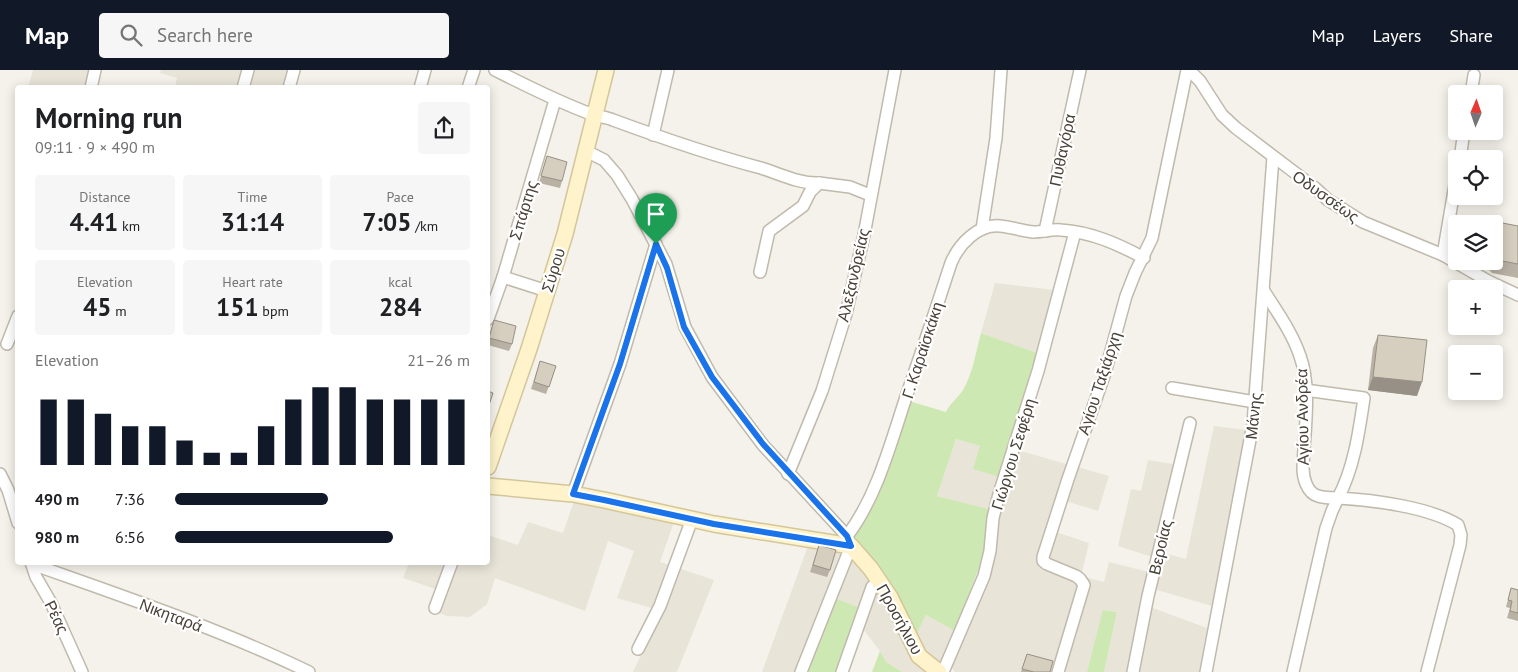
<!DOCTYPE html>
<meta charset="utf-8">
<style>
body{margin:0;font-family:"PT Sans",sans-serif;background:#f6f6f6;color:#202124;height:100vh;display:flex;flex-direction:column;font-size:19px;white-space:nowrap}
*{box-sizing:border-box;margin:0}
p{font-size:16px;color:#757577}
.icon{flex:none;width:28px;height:28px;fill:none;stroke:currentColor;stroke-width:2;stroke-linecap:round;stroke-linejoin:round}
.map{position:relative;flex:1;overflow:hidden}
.sheet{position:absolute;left:15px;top:15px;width:475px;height:480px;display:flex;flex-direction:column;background:#fff;border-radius:5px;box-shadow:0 2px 12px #0003}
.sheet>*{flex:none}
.needle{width:32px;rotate:2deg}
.buttons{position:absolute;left:1448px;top:15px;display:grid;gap:10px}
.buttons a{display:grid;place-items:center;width:55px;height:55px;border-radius:5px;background:#fff;box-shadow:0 2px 12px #0003;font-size:25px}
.pin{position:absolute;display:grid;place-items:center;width:42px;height:42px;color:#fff;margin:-51px -21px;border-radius:50% 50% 50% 0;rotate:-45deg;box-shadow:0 0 5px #0007}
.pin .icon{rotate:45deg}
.round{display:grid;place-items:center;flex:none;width:52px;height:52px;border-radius:5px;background:#f6f6f6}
.head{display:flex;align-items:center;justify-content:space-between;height:85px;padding:0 20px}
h1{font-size:28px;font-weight:700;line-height:38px}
.metrics{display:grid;grid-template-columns:repeat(3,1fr);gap:8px;height:85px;padding:5px 20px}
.metrics div{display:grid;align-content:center;border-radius:5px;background:#f6f6f6;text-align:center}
.metrics b{font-size:25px;font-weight:700}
.metrics small{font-size:14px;font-weight:400}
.metrics p{font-size:14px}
.chart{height:140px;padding:10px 20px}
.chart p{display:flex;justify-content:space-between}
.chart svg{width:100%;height:90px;margin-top:5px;stroke:#111827;stroke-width:6}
ul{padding:0 20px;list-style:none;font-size:16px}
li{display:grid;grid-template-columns:80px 60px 1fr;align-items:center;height:38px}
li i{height:12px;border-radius:6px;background:#111827}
header{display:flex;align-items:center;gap:30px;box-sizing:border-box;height:70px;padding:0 25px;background:#111827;color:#fff}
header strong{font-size:24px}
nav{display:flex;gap:28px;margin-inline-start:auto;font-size:18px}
.search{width:350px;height:45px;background:#f6f6f6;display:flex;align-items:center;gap:12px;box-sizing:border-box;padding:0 18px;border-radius:5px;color:#757577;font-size:19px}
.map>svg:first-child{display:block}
</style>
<header>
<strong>Map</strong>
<div class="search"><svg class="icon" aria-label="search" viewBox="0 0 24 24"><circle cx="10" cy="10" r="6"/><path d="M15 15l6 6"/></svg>Search here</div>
<nav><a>Map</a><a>Layers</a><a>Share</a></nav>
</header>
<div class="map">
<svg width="1518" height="602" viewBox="0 0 1518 602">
<rect width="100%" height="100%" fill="#f4f2ea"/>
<!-- residential -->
<g fill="#e8e4d8">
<path d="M33 0H90L85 17 28 18Z"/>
<path d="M161 0H288L283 18 175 17 177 8 160 3Z"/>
<path d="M995 213 1055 220 1037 283 981 263Z"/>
<path d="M1214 356 1246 360 1212 536 1154 519 1150 537 1207 558 1199 602H1104L1117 542 1104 540 1087 602H955L951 596 995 489 998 442 937 426 956 369 980 376 1010 378 1109 406 1098 441 1056 428 1047 459 1089 473 1082 502 1085 507 1104 512 1109 492 1157 504 1163 483 1186 489Z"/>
<path d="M1148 390 1173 394 1166 431 1152 487 1118 476 1131 419 1141 421Z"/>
<path d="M574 431 674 452 660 492 714 510 677 602H633L662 541 617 528 634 481 608 471 585 541 495 508 487 534 470 547 447 546 437 542 444 522 403 508 409 493 488 492V465L518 475 528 452 563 463Z"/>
<path d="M808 476 840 481 862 499 881 526 909 584 926 602H902L886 592 880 581 856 550 860 538 825 524 794 602H762Z"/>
<path d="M926 545 955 561 940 594 924 584 915 567Z"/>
</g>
<!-- green -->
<g fill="#cee8b3">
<path d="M981 263 1037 283 1000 407 973 399 980 376 956 369 937 426 988 439 983 487 955 561 926 545 915 567 903 535 885 504 853 467 909 331 946 342C950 333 958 328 963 320 973 303 976 281 981 263Z"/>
<path d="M835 528 860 538 839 602H807Z"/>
<path d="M1103 540 1117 542 1104 602H1087Z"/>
<path d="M880 581 886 592 902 602H872Z"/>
</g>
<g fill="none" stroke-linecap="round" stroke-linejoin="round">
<!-- street casing -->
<g stroke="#c0baac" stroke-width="14">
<g id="street">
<path d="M495 0C527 16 558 32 591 44 599 47 606 47 613 50 662 68 711 85 761 98 780 104 800 114 819 113"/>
<path d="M1189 0 1200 11 1222 45 1236 58 1315 118 1328 130 1363 152 1443 185 1488 211 1518 225"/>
<path d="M91 18 95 0"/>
<path d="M243 18 248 0"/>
<path d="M289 18 294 0"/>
<path d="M420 18 425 0"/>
<path d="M468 18 474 0"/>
<path d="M1471 24 1474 5"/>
<path d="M653 65 668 0"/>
<path d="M586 81 604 90 617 105 632 129 666 194 685 257 712 307 763 375 847 466 851 476 801 602"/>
<path d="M1460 89 1464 61"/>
<path d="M982 159 996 68 1001 0"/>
<path d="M1045 161 1080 0"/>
<path d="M1443 185 1456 109"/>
<path d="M760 202 769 161 803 136 810 122 819 113 850 117 870 125"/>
<path d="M503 207 547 221"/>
<path d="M1264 221C1277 242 1292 262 1300 286 1312 319 1304 363 1303 398 1303 408 1307 423 1318 426 1324 428 1332 428 1338 428L1332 441 1326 458 1293 602"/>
<path d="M488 249 503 207 555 30"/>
<path d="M7 274 18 246"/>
<path d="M1172 318 1255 332"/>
<path d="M1305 320 1364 328C1359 362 1354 398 1338 428 1373 430 1429 437 1458 455L1461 465 1460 475 1427 602"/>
<path d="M0 404 8 420 18 453"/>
<path d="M788 404 822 321 846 244 864 165 895 0"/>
<path d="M573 424 620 294 656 174"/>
<path d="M847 466C876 428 890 376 905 330 921 284 936 239 951 193 959 174 978 154 1000 156 1011 157 1023 161 1034 162 1043 162 1052 159 1061 160 1091 162 1118 174 1144 188"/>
<path d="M31 492 36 507 51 533 82 602"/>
<path d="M32 494C125 527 220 559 309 602"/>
<path d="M435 538 452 492"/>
<path d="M638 579 660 536 692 449"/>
<path d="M842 602 872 517 880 512"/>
<path d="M943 602 984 506 990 481 993 448 999 424 1038 301 1075 162"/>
<path d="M1058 602 1084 515 1080 509 1076 506 1047 494 1043 491V487L1068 409 1105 303 1126 226 1135 203 1152 168 1187 0"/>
<path d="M1133 602 1148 526 1190 353"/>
<path d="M1206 602 1253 354 1273 87"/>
</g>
</g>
<!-- secondary casing -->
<g stroke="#d4c69a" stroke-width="18">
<g id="secondary">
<path d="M488 397 529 279 565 164 606 0"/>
<path d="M488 416 573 424 604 430 714 454 851 476 871 499 890 527 919 586 939 602"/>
</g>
</g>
<!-- street -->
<use href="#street" stroke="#fff" stroke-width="11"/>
<!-- secondary -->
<use href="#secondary" stroke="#fef3ca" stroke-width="15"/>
</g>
<!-- wall -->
<g fill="#b8b1a4">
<path d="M547 86 562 111 560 118 539 113Z"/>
<path d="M1492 151 1518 156V208L1492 203 1482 192V191H1494V154H1490Z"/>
<path d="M494 250 512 274 509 281 488 275V271Z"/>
<path d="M1378 265 1417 326 1368 320 1373 278Z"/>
<path d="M540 291 556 296 546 324 531 319Z"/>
<path d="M819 475 830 500 827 507 810 502Z"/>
<path d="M1511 518 1518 520V551L1507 548 1510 538 1506 537Z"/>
<path d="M1027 584 1050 602H1021Z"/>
</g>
<!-- shaded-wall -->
<path fill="#969086" d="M1373 307 1422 312 1417 326 1368 320Z"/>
<!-- building -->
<g fill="#d6cebf" stroke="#969086">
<path d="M547 86 567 92 562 111 541 106Z"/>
<path d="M1492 151 1518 156V194L1497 190 1494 187V154H1491Z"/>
<path d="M494 250 516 256 512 274 489 268Z"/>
<path d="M1378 265 1427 270 1422 312 1373 307Z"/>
<path d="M540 291 556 296 549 317 534 312Z"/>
<path d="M488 321 493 323 488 338Z"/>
<path d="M819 475 836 480 830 500 813 495Z"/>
<path d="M1511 518 1518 520V543L1510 541 1512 531 1508 530Z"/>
<path d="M1027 584 1053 591 1050 602H1034L1022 599Z"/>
</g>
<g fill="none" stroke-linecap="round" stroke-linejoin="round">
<!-- route casing -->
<g stroke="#fff" stroke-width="10">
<path id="route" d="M656 174 667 198 684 257 712 307 763 374 847 466 851 476 714 454 604 430 573 424 620 294Z"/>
</g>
<!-- route -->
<use href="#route" stroke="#1a73e8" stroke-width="6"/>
</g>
<g text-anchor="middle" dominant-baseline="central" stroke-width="4.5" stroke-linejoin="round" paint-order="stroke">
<!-- street labels -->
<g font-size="16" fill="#484238" stroke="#fff">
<text transform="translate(1062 80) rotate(-78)">Πυθαγόρα</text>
<text transform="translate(1326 126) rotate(35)">Οδυσσέως</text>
<text transform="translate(523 140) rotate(-73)">Σπάρτης</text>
<text transform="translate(553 200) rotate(-73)">Σύρου</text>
<text transform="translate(853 205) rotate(-77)">Αλεξανδρείας</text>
<text transform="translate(922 280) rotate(-72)">Γ. Καραϊσκάκη</text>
<text transform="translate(1099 313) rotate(-72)">Αγίου Ταξιάρχη</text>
<text transform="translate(1253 346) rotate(-84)">Μάνης</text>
<text transform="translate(1302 347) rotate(-91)">Αγίου Ανδρέα</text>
<text transform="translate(1013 384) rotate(-73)">Γιώργου Σεφέρη</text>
<text transform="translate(1160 477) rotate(-77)">Βεροίας</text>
<text transform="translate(171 545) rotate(21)">Νικηταρά</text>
<text transform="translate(57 547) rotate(64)">Ρέας</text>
<text transform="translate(900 549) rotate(61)">Προσήλιου</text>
</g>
</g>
</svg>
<div class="buttons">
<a><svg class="needle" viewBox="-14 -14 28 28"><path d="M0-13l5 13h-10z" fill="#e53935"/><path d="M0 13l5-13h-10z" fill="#757577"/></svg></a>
<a><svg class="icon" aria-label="locate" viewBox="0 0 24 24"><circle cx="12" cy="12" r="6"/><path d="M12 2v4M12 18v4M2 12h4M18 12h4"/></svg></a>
<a><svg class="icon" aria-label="layers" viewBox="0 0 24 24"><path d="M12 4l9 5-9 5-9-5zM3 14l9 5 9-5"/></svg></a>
<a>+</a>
<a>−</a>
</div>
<div class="pin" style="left:656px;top:174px;background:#1e9e55"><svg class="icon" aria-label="arrive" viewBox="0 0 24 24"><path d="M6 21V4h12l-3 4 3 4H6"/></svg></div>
<section class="sheet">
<div class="head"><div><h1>Morning run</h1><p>09:11 · 9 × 490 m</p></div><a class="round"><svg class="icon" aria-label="share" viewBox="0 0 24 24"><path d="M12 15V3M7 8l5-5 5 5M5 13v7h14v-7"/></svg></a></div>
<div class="metrics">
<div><p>Distance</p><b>4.41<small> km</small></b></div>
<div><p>Time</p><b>31:14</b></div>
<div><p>Pace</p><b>7:05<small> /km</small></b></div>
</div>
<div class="metrics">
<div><p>Elevation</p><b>45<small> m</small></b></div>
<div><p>Heart rate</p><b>151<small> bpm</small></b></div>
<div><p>kcal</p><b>284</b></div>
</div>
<div class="chart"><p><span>Elevation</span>21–26 m</p>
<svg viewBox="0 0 160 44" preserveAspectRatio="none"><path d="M5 44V12M15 44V12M25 44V19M35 44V25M45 44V25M55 44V32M65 44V38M75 44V38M85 44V25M95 44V12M105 44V6M115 44V6M125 44V12M135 44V12M145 44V12M155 44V12"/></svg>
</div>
<ul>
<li><b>490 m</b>7:36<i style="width:52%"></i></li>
<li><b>980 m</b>6:56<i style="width:74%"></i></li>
</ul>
</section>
</div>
